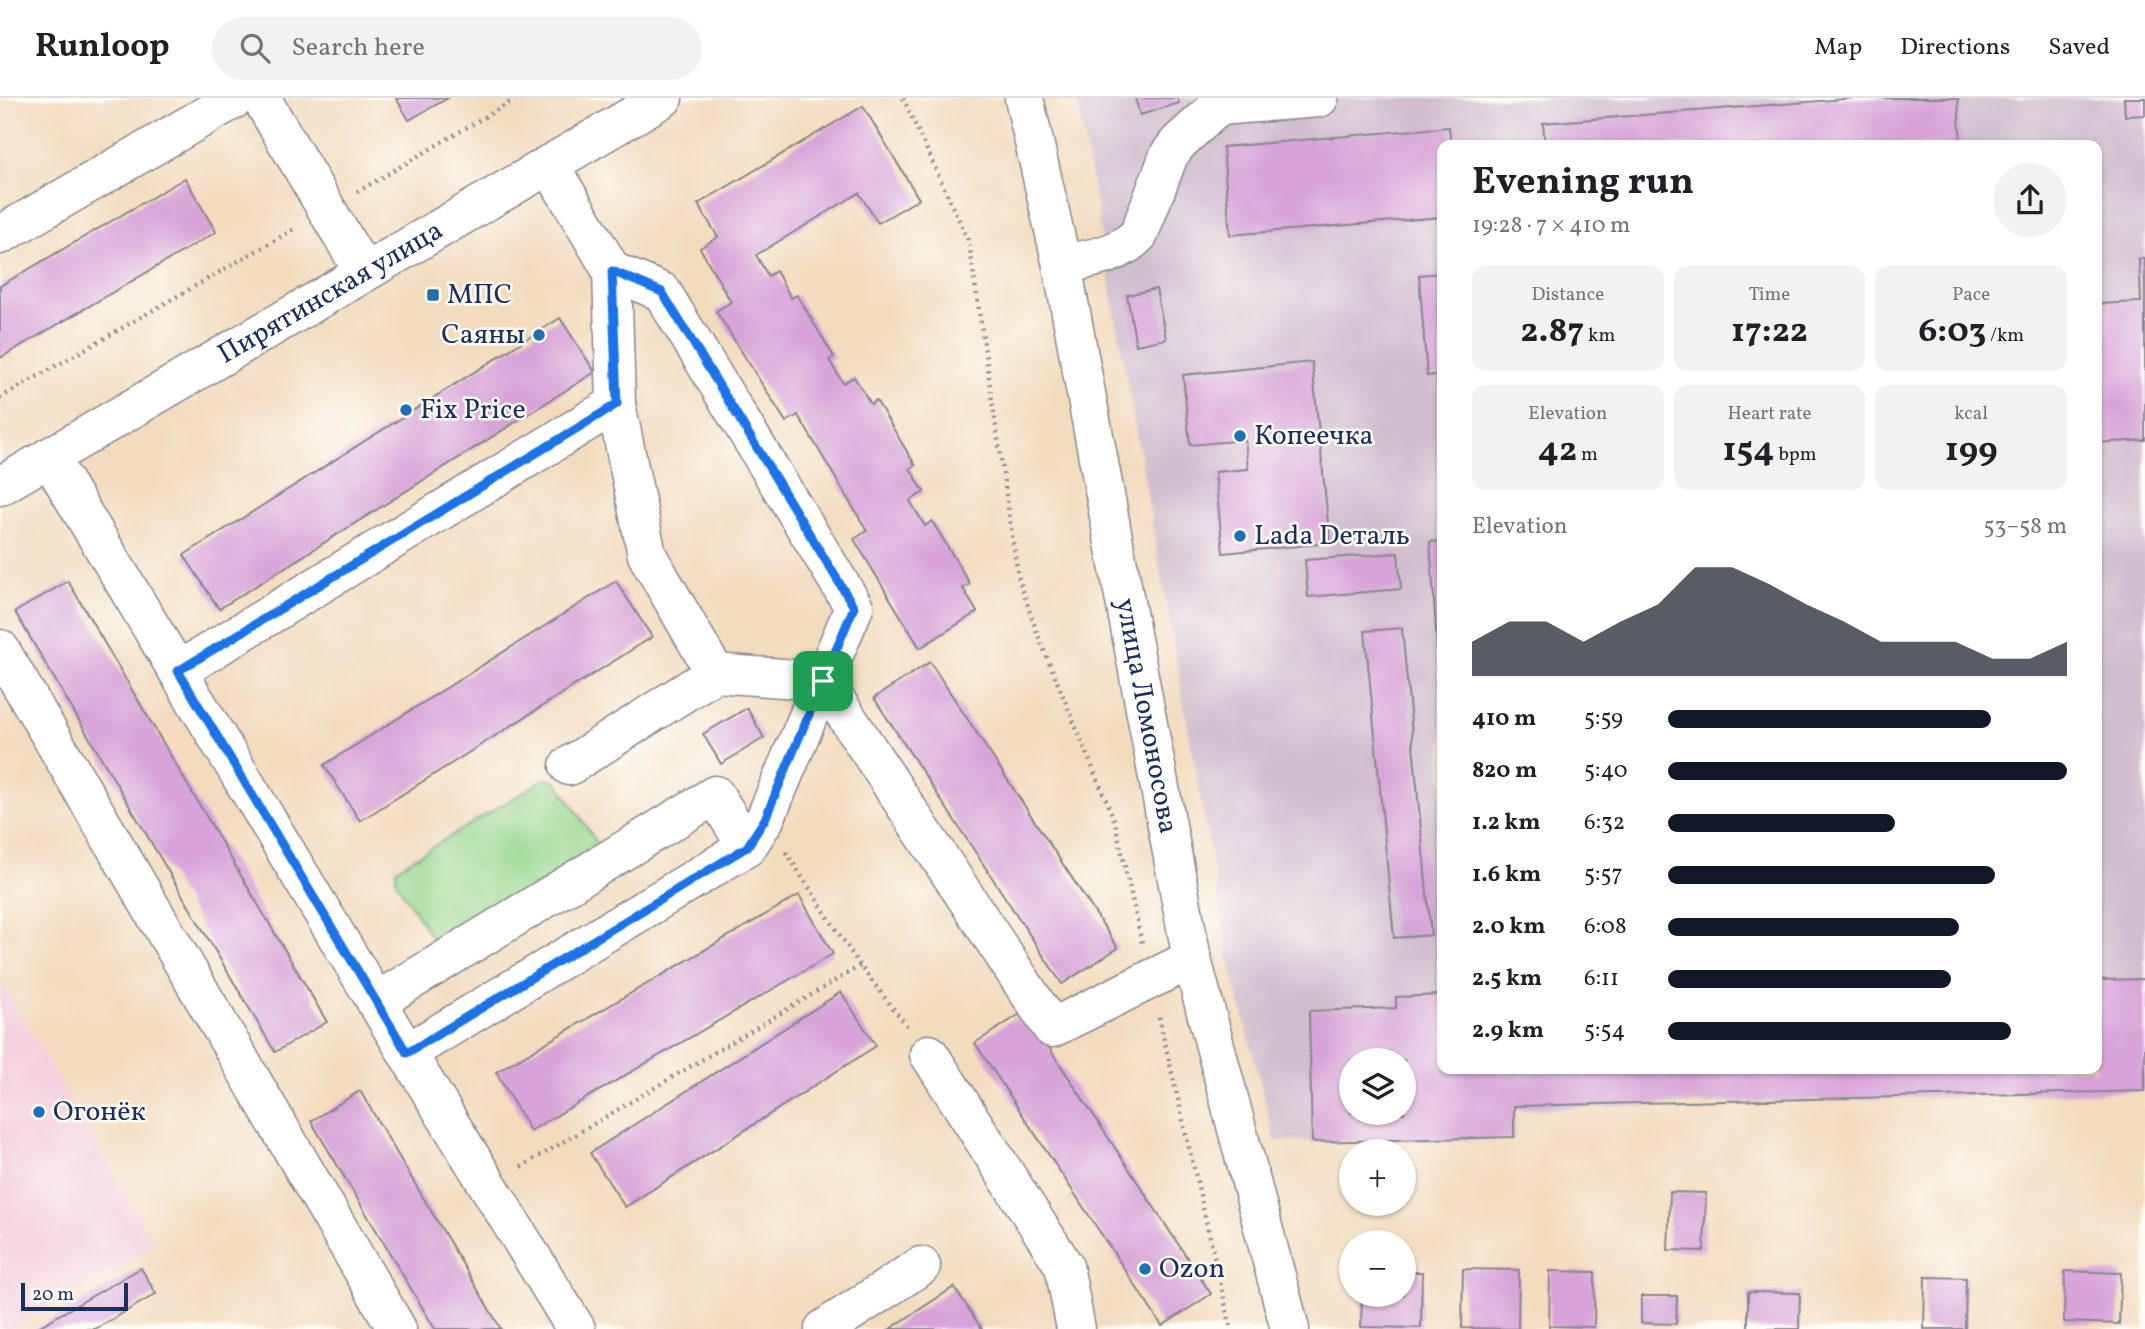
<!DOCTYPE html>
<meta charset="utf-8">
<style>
body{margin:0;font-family:Vollkorn,serif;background:#f2f2f2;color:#202124;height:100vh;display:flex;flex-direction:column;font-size:26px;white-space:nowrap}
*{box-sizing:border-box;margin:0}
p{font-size:23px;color:#757577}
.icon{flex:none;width:38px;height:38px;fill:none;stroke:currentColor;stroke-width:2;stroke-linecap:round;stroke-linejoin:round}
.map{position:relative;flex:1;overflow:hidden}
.drawer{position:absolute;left:1437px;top:42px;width:665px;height:934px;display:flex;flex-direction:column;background:#fff;border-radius:14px;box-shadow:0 2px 5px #0004}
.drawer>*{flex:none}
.tools{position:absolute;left:1339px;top:950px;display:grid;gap:14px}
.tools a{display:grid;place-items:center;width:77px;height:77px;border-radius:50%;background:#fff;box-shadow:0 2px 5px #0004;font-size:35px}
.scale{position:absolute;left:21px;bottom:18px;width:107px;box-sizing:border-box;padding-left:7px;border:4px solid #1b2f5e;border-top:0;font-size:19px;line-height:24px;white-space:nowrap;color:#1b2f5e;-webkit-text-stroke:5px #fdfcf7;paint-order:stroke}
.pin{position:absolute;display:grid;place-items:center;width:60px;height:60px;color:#fff;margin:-30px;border-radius:14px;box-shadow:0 4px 10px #0006}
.round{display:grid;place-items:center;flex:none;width:74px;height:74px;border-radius:37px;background:#f2f2f2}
.summary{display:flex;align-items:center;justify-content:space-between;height:119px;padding:0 35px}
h1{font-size:38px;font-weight:700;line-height:52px}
.stats{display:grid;grid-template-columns:repeat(3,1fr);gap:10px;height:119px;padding:7px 35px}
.stats div{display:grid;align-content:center;border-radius:14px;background:#f2f2f2;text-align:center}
.stats b{font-size:35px;font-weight:700}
.stats small{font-size:19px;font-weight:400}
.stats p{font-size:19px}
.chart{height:196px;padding:14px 35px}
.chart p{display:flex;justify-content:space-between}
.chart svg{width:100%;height:126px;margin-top:7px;fill:#111827;opacity:.7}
ul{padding:0 35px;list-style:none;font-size:23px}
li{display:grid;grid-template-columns:112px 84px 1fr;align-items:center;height:52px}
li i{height:18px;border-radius:9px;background:#111827}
header{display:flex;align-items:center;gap:42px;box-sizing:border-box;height:98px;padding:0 35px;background:#fff;border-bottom:2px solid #e0e0e0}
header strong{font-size:33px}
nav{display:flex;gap:38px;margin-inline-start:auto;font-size:24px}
.search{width:490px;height:63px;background:#f2f2f2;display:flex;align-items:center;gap:18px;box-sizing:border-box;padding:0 24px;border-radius:38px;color:#757577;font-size:26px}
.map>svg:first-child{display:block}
</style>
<header>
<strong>Runloop</strong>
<div class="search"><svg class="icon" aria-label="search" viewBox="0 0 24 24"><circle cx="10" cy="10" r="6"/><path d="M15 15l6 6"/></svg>Search here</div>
<nav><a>Map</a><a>Directions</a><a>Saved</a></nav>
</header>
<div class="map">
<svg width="2145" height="1231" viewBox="0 0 2145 1231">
<rect width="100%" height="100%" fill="#fdfcf7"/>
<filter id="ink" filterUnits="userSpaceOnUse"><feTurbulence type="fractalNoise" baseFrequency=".0143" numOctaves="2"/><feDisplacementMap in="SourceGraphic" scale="14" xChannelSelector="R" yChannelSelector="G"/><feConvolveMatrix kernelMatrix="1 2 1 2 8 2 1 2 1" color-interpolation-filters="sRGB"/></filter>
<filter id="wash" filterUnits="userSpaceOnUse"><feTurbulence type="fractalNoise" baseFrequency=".00686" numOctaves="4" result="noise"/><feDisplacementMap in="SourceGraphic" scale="28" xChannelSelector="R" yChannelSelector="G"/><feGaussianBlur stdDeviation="1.57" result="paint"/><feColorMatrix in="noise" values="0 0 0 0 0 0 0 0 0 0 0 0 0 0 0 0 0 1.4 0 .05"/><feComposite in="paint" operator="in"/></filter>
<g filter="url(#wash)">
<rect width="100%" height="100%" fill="#f3dcbe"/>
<!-- built -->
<path fill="#f4cfde" d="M0 882 155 1146 10 1231H0Z"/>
<!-- industrial -->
<path fill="#d0bdce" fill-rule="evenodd" d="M1077 0H2145V993L1516 1012 1514 1042 1275 1043 1229 861ZM1442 47H2096V971H1442ZM1351 962H1404V1015H1351Z"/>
<!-- green -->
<path fill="#97d78d" stroke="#598376" stroke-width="2" d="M545 681 557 684 599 748 439 851 396 784V771Z"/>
<g id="blocks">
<!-- building -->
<g fill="#d7a3d8" fill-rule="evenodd">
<path d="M396 0H448L409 22Z"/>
<path d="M1135 0H1177L1179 5 1140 17Z"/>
<path d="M1857 0H1958L1961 47H1545L1543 25Z"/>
<path d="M2124 0H2145V17L2125 18Z"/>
<path d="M863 8 919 101 878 125 859 95 756 157 768 178 776 173 791 200 797 197 834 259 829 262 843 285 854 279 871 306 876 302 915 367 910 370 924 394 910 403 925 428 932 423 970 486 963 490 977 514 920 550 854 441 867 433 798 317 786 324 716 213 731 204 700 150 718 139 698 106Z"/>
<path d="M1449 29 1451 47H1442V119L1230 137 1223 49Z"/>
<path d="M185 80 216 134 0 260V188Z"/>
<path d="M2139 161H2145V342L2096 345V206L2141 204Z"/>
<path d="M1442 175V276L1427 278 1419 177Z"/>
<path d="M1156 191 1166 241 1136 247 1127 197Z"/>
<path d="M560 220 595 274 219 511 184 457Z"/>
<path d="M1312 264 1330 445 1223 455 1215 374 1248 371 1245 342 1190 347 1183 277Z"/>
<path d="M1442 443V591H1440L1430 444Z"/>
<path d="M1398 455 1401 491 1308 499 1305 462Z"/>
<path d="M68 483 327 924 275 954 15 514Z"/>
<path d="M616 483 652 539 360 723 324 667Z"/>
<path d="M1402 530 1431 837 1394 840 1365 533Z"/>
<path d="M930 564 1118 850 1062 886 874 600Z"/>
<path d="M747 610 764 640 721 666 703 636Z"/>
<path d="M799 797 833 856 530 1033 496 974Z"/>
<path d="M2145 881V993L1514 1008V1039L1312 1044 1309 913 1396 910V899L1442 897V971H2096V882ZM1351 962H1404V1015H1351Z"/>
<path d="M841 894 876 948 625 1109 590 1055Z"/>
<path d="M1025 913 1211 1196 1162 1228 975 945Z"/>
<path d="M360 993 501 1231H435L311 1023Z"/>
<path d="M1670 1094 1706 1095 1704 1153 1668 1152Z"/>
<path d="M141 1170 156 1196 95 1231H35Z"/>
<path d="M1463 1171 1519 1172 1518 1231 1462 1230Z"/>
<path d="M1550 1173 1595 1174 1594 1229 1549 1228Z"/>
<path d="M2065 1173 2121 1175 2119 1226 2064 1224Z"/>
<path d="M1404 1174H1422L1421 1230 1361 1229 1362 1197H1404Z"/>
<path d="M1925 1179 1966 1180 1965 1231H1924Z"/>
<path d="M954 1189 982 1231H890Z"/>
<path d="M1748 1194 1800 1195 1799 1231H1748Z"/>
<path d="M1641 1198H1677L1676 1226 1641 1225Z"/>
</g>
</g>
</g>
<g filter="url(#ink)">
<use href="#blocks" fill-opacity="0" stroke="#87868e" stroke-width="2"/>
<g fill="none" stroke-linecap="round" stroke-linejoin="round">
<!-- minor casing -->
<g stroke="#87868e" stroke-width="41">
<g id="minor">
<path d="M261 0 363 173"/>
<path id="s1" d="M1024 0 1062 167 1192 861 1290 1231"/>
<path d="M1219 8 1319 0"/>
<path d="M0 137 236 0"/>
<path d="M1062 167C1090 160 1119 158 1139 136L1169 57 1179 44 1219 8 1217 0"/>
<path d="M612 173 662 194 854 509 823 583 715 575"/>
<path d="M49 359 407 955 576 1231"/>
<path id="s2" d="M0 388 663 0"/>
<path d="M0 551 397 1231"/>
<path d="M178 573 616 306 612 173 549 66"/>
<path d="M569 668 715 575 647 457 616 306"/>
<path d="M376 904 715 697 747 749"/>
<path d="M407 955 747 749 765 721 823 583 1052 930 1192 861"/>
<path d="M929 956 1064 1168 1076 1231"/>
<path d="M824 1231 921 1168"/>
</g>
</g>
<!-- path -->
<g stroke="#87868e" stroke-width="4.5" stroke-dasharray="2 5" stroke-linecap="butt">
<path d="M903 0 969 144 1018 478 1037 535 1115 724 1142 845"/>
<path d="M357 94 517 0"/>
<path d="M0 300 296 130"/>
<path d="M786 754 860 868 907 928"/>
<path d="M1159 919 1231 1231"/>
<path d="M521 1069 860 868"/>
</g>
<!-- minor -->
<use href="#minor" stroke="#fff" stroke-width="38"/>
</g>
</g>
<g fill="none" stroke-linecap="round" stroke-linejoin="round" filter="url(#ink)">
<!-- route casing -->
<g stroke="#fff" stroke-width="14">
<path id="route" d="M612 173 662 194 854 509 765 721 747 749 407 955 178 573 617 306Z"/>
</g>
<!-- route -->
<use href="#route" stroke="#1a73e8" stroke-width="9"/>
</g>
<!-- markers -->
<g fill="#1f6fb2" stroke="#fdfcf7" stroke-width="2.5">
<rect x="426" y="190" width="14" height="14" rx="3.5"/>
<circle cx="539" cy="237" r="7"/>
<circle cx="406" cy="312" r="7"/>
<circle cx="1240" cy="338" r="7"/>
<circle cx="1240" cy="438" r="7"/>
<circle cx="39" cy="1014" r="7"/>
<circle cx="1145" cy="1171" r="7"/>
</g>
<g text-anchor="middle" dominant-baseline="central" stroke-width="5" stroke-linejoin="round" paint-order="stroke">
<!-- street labels -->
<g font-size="28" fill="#1b2f5e" stroke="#fdfcf7">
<text stroke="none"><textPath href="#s2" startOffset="383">Пирятинская улица</textPath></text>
<text stroke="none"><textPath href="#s1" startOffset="630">улица Ломоносова</textPath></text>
</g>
<!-- poi labels -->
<g font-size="28" fill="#1b2f5e" stroke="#fdfcf7" text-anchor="start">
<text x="447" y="197">МПС</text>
<text x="525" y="237" text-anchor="end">Саяны</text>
<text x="420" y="312">Fix Price</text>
<text x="1254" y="338">Копеечка</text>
<text x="1254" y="438">Lada Dеталь</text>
<text x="53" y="1014">Огонёк</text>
<text x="1159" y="1171">Ozon</text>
</g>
</g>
</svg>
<div class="tools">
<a><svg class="icon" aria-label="layers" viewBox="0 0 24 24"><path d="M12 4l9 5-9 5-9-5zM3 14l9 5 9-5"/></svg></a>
<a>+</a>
<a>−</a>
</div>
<div class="scale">20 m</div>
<div class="pin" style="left:823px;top:583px;background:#1e9e55"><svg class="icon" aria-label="arrive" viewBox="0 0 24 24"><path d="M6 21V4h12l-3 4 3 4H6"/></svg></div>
<section class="drawer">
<div class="summary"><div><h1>Evening run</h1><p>19:28 · 7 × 410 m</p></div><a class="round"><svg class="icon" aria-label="share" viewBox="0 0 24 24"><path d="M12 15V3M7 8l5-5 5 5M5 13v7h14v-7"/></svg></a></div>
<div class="stats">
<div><p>Distance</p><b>2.87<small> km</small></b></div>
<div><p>Time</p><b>17:22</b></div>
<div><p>Pace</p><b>6:03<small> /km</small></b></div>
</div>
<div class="stats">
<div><p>Elevation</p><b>42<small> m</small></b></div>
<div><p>Heart rate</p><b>154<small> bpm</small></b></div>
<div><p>kcal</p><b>199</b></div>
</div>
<div class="chart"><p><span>Elevation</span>53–58 m</p>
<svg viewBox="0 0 160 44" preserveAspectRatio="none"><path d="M0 44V32L10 25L20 25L30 32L40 25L50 19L60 6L70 6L80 12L90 19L100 25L110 32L120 32L130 32L140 38L150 38L160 32V44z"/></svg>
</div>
<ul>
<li><b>410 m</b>5:59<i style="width:81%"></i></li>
<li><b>820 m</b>5:40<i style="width:100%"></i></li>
<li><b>1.2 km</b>6:32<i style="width:57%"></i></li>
<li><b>1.6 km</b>5:57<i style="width:82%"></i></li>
<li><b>2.0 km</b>6:08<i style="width:73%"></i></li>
<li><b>2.5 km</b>6:11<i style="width:71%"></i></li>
<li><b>2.9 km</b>5:54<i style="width:86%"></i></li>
</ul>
</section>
</div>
